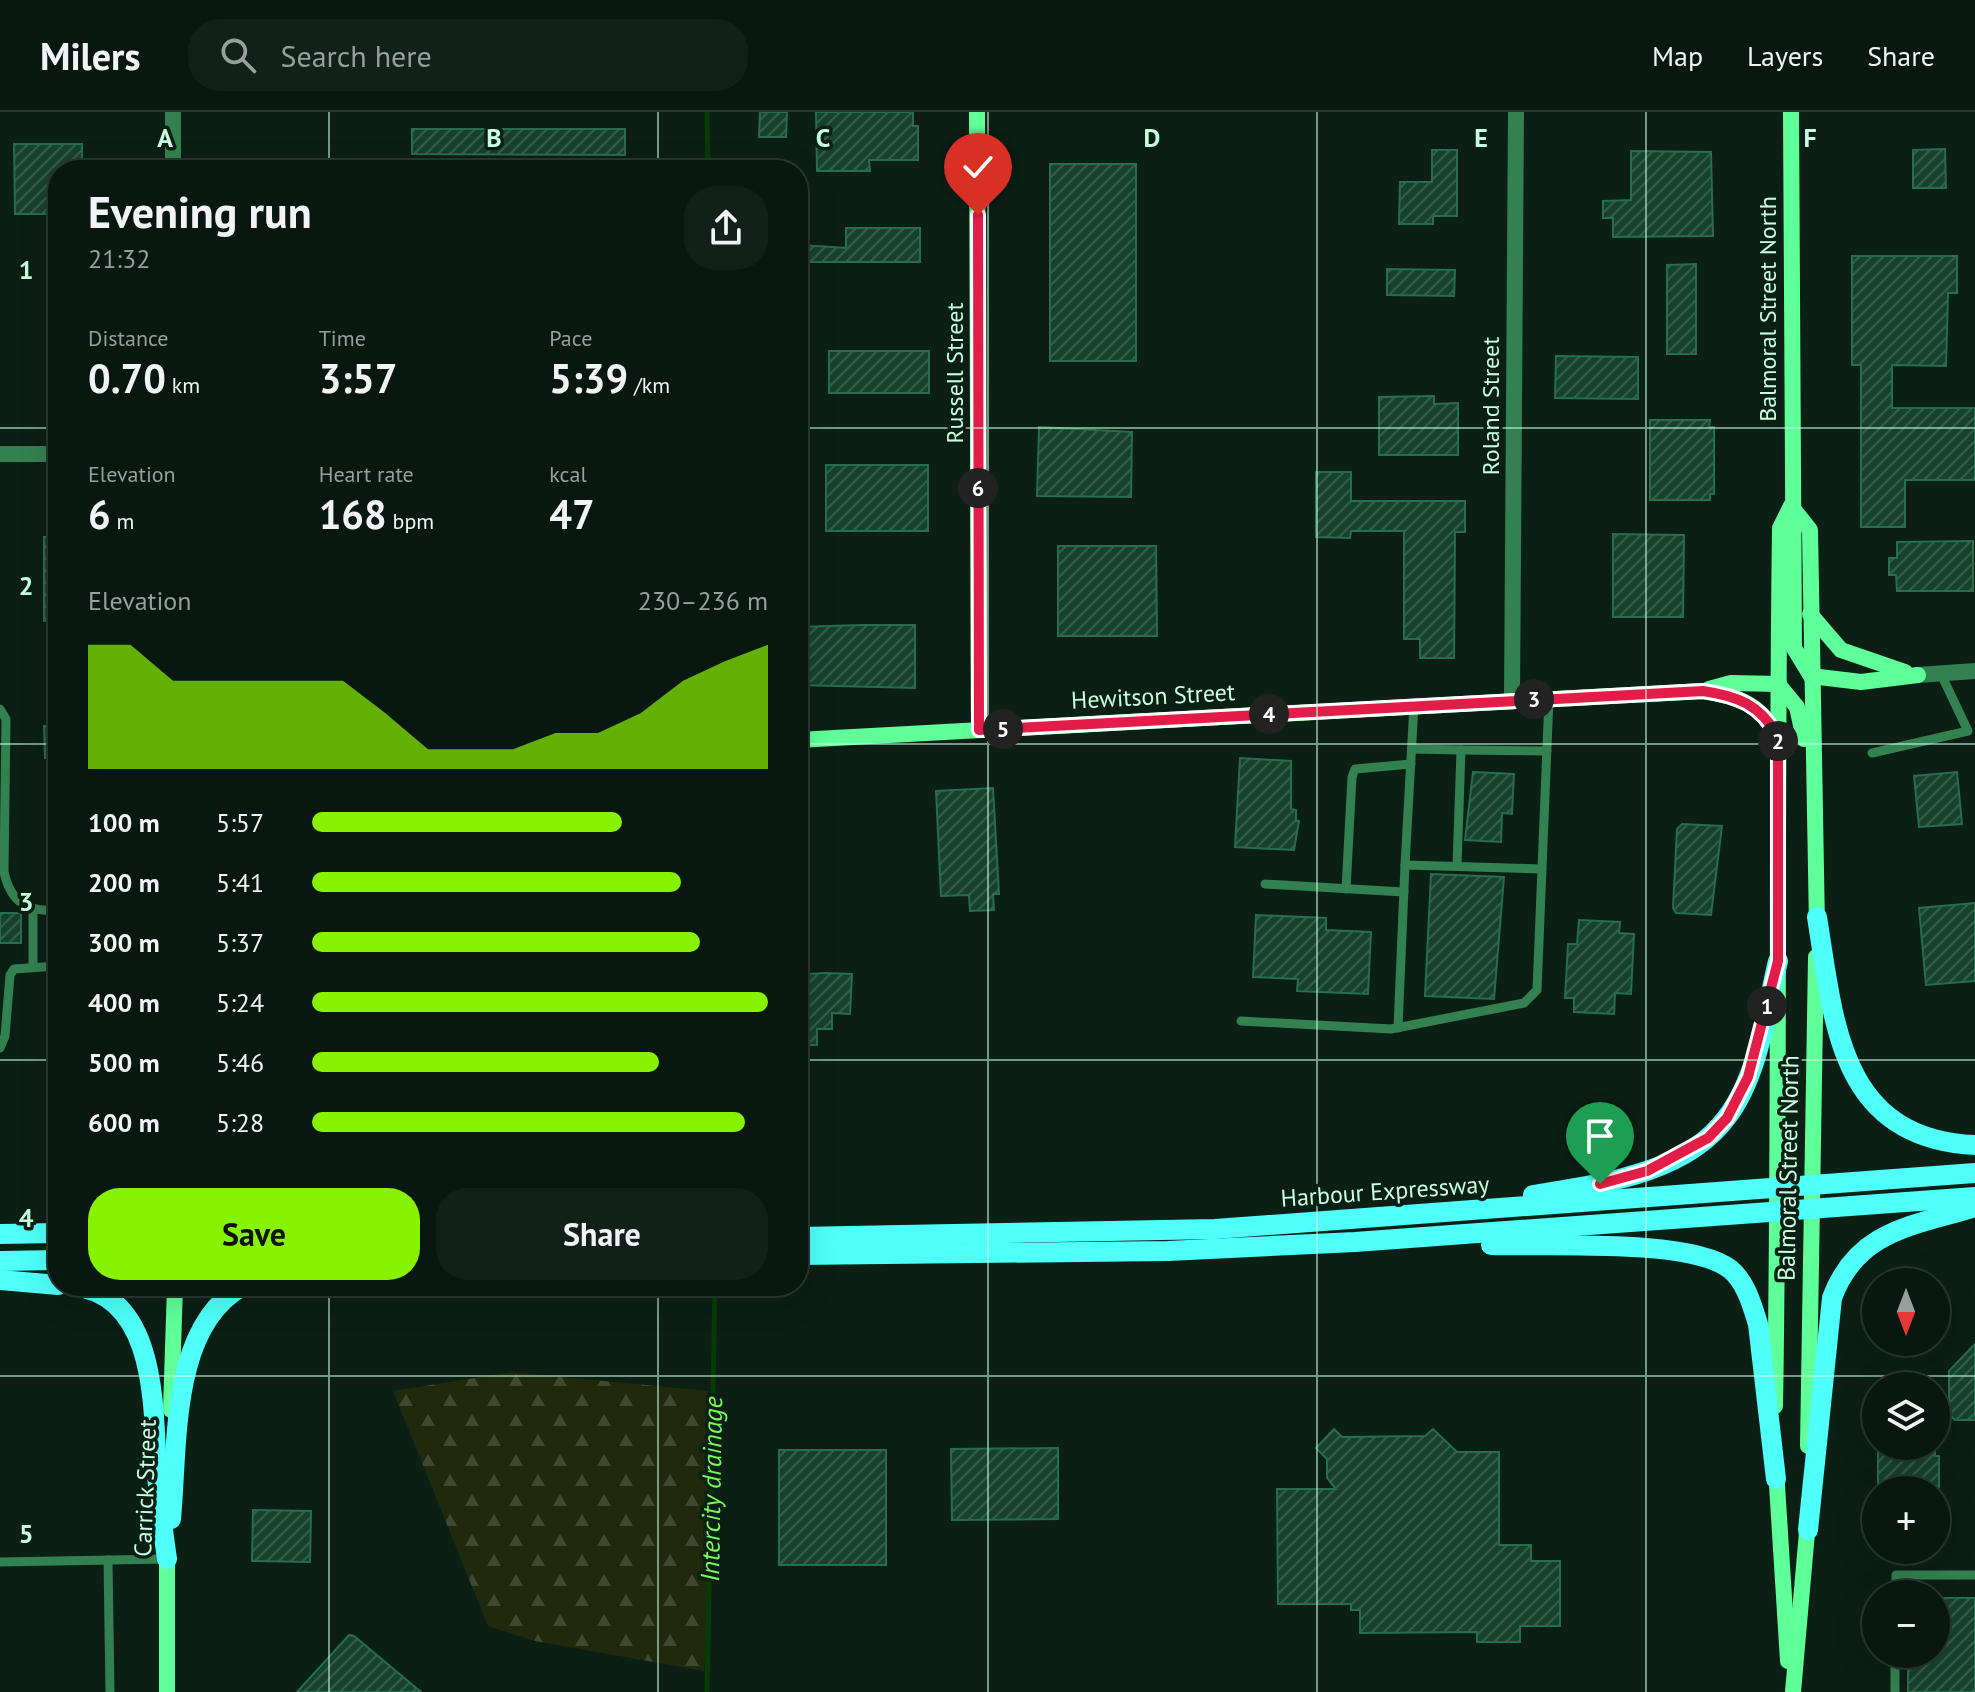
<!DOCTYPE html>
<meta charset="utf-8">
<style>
body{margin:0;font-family:"PT Sans",sans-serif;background:#112019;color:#f1f3f6;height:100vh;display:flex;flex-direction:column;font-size:30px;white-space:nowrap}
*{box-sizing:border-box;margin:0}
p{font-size:26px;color:#989f9f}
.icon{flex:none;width:44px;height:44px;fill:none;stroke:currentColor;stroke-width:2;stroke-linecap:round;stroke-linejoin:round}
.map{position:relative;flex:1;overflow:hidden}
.panel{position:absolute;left:48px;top:48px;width:760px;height:1136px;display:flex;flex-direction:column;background:#081710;border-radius:32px;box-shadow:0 8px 32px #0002,0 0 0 2px #293630}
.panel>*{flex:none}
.needle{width:52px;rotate:180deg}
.fabs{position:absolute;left:1862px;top:1156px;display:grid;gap:16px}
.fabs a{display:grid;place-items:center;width:88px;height:88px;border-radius:50%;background:#081710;box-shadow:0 8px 32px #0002,0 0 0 2px #293630;font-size:40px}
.pin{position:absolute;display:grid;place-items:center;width:68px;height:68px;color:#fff;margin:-82px -34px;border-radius:50% 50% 50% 0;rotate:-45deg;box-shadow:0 0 8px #0007}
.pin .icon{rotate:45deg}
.km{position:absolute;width:40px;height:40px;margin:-20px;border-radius:50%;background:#222;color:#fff;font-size:22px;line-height:40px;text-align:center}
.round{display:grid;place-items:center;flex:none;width:84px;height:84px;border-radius:32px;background:#112019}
.headline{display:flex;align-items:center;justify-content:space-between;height:136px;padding:0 40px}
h1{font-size:44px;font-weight:600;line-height:60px}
.stats{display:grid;grid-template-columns:repeat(3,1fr);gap:12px;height:136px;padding:8px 40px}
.stats div{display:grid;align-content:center}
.stats b{font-size:40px;font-weight:600}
.stats small{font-size:22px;font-weight:400}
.stats p{font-size:22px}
.chart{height:224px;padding:16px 40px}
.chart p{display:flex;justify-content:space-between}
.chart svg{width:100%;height:144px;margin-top:8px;fill:#88f300;opacity:.7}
.action{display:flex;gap:16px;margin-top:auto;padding:16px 40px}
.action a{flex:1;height:92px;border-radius:32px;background:#88f300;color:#111;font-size:32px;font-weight:600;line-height:92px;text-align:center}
.action a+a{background:#112019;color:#f1f3f6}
ul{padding:0 40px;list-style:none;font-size:26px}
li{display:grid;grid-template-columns:128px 96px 1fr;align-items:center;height:60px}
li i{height:20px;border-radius:10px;background:#88f300}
header{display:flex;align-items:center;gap:48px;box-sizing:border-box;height:112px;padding:0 40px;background:#081710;border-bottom:2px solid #293630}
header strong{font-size:38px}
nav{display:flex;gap:44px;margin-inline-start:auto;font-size:28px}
.search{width:560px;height:72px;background:#112019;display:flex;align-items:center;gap:20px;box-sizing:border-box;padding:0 28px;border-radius:32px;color:#989f9f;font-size:30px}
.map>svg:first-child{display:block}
</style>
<header>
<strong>Milers</strong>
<div class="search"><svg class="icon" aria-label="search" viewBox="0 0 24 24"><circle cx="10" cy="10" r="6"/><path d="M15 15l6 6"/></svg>Search here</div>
<nav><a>Map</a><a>Layers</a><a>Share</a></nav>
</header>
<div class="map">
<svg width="1975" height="1580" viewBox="0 0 1975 1580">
<defs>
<pattern id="forest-firs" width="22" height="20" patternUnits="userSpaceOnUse" patternTransform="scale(2)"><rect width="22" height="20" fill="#21290d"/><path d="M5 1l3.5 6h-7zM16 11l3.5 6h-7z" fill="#404930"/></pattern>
<pattern id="building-hatch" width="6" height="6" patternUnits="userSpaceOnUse" patternTransform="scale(2)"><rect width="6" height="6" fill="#16412d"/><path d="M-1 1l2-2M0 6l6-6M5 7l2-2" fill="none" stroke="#365e4b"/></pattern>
</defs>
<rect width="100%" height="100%" fill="#0b1f15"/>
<!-- forest -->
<path fill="url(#forest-firs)" d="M511 1260 708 1279 714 1370 704 1559 535 1529 488 1514 393 1279Z"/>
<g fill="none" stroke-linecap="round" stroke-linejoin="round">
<!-- stream -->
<g stroke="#073c06" stroke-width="5">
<path d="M707 0 708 58"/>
<path d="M707 1580 715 1174"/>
</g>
</g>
<!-- building -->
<g fill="url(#building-hatch)" stroke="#266e4d" stroke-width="2">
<path d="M760 0H787L786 25H759Z"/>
<path d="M816 0H913V14H918V48H869L870 59H817Z"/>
<path d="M412 17H625V43L412 42Z"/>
<path d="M14 32H82V58H58V102H15Z"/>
<path d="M1945 37 1946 76H1913V38Z"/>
<path d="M1432 38H1457V104H1433V112H1399L1400 70H1432Z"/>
<path d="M1631 39 1711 40 1713 124 1613 125V106H1603V89L1631 88Z"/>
<rect x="1050" y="52" width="86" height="197"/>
<path d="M846 116H920V150H798L802 133 846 136Z"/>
<path d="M1852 144H1957V181H1948L1946 254 1892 253V296H1975V368H1905V415H1861V253H1852Z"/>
<path d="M1696 152V242H1667V153Z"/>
<path d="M1387 157 1455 158 1454 184 1387 183Z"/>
<rect x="829" y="239" width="100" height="42"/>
<path d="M1556 244 1638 245V287L1555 286Z"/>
<path d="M1434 284V292L1458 291V343H1379V285Z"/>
<path d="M1650 308H1710L1709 315H1714V382H1710V388H1650Z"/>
<path d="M1039 315 1132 320 1131 385 1037 384Z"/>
<rect x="826" y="353" width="102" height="66"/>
<path d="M1316 360H1351V389H1465V420H1455L1454 546H1420V527H1404V419H1351L1350 426 1316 425Z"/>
<path d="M1613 422 1684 423 1683 505H1613Z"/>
<rect x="44" y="425" width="14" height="84"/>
<path d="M1973 429V479H1897L1896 463H1889V446H1897V430Z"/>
<path d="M1058 434H1156L1157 524H1058Z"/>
<path d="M862 513H915V576L798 573V515Z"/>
<path d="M44 614H58V646H45Z"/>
<path d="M1240 646 1291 649V697L1296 698V709H1299L1294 738 1235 735Z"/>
<path d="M1473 660 1514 662 1512 702 1502 701 1501 730 1465 728Z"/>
<path d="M1957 660 1962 712 1919 715 1914 664Z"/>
<path d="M993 676 999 782H993L994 798 970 799 969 783 941 784 936 679Z"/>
<path d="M1682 712 1722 714 1711 803 1676 801 1673 796 1677 717Z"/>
<path d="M1431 762 1504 765 1494 887 1425 884Z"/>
<path d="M1975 791V869L1926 873 1919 796Z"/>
<rect x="0" y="801" width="21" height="30"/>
<path d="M1256 803 1326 806V818L1371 820 1368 882 1297 879 1298 867 1253 865Z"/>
<path d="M1579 808 1620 810 1619 821 1634 822 1631 882 1615 881 1614 902 1574 900V886H1565L1568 832H1577Z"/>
<path d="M825 861 852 862 850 902 832 901V917H817V933H803L807 862Z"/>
<path d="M1975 1232V1308H1955L1949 1302V1259Z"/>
<path d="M1334 1317 1342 1325 1425 1324 1433 1317 1457 1340H1499V1433H1531V1449H1560V1514H1520V1530H1477V1520L1360 1521V1498H1351V1492H1278L1277 1377H1336L1327 1366V1347L1316 1336Z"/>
<path d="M1887 1334H1935V1344H1939V1375L1891 1378V1374H1878V1340H1887Z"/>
<path d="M1058 1336V1407L952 1408 951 1337Z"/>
<rect x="779" y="1338" width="107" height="115"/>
<path d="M253 1398 311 1399 310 1450 252 1449Z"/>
<path d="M1936 1486H1975V1580H1908V1542H1936Z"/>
<path d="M349 1523 354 1524 421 1580H297Z"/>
</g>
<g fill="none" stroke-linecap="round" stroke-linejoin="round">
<!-- lane -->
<g stroke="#338150" stroke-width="9">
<path d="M0 597 6 607 4 760C11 792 28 799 58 799"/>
<path d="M1412 637 1461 638 1457 754"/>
<path d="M1461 638 1547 639"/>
<path d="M1872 641 1968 619 1941 562"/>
<path d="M1405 753 1414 593"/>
<path d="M1265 772 1404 780"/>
<path d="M1346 777 1352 665 1355 657 1411 652"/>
<path d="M33 799V854"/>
<path d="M1241 909 1391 917 1524 891 1537 878 1549 586"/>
<path d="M1398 916 1405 753 1542 757"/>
<path d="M0 936 5 924 10 863 14 857 58 854"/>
<path d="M108 1448 110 1580"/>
<path d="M0 1450 167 1447"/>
<path d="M1896 1482V1463H1975"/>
<path d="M1895 1580V1542"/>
</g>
<!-- street -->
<g stroke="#338150" stroke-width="16">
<path d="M173 0V58"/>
<path d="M0 342H58"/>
<path d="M1918 563 1975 559"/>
<path d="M1512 588 1516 0"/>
</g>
<!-- secondary -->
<g stroke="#5fff99" stroke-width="16">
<path d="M977 0 979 618"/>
<path d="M1791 0 1794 536 1811 564 1861 570 1918 563"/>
<path d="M1791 394 1810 418 1817 814"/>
<path d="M1810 502 1841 538 1905 560"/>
<path d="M1709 577 1731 571 1778 572 1797 595 1804 627"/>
<path d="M798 628 1703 579C1737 584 1761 592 1777 624"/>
<path d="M1775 1294C1780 1001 1776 709 1780 416L1791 394"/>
<path d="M171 1298 175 1174"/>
<path d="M1808 1334 1816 845"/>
<path d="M1776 1357 1788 1549"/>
<path d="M167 1438V1580"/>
<path d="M1793 1580 1808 1409"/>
</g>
<!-- primary -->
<g stroke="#4ffff9" stroke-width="20">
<path d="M1817 805C1834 910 1839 1027 1975 1033"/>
<path d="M1533 1083C1598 1072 1685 1063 1727 1005 1759 963 1766 899 1778 849"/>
<path d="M0 1122 58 1121"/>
<path d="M798 1125 1215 1117 1975 1061"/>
<path d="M1491 1133C1546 1135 1690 1126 1730 1157 1746 1170 1752 1193 1758 1212L1776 1367"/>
<path d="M798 1143 1168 1139 1355 1130 1975 1085"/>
<path d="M0 1149 58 1148"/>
<path d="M0 1168 58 1173"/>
<path d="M72 1174C159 1182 153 1300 157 1362 159 1390 163 1419 167 1447"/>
<path d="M171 1407C178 1332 170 1214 243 1174"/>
<path d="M1808 1418 1832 1186C1857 1118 1913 1114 1975 1095"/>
</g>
</g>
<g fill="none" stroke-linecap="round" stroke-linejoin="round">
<!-- route casing -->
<g stroke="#fff" stroke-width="16">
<path id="route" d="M978 103 979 618 1703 579C1738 584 1761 593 1778 625V849L1748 965 1727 1006 1708 1026 1647 1059 1600 1072"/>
</g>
<!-- route -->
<use href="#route" stroke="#e11d48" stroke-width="10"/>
</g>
<!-- grid -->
<path fill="none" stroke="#c8ffe1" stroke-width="2" stroke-opacity="0.55" d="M329 0V58M658 0V58M988 0V1580M1317 0V1580M1646 0V1580M0 316H58M798 316H1975M0 632H58M798 632H1975M0 948H58M798 948H1975M329 1174V1580M658 1174V1580M0 1264H1975"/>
<g text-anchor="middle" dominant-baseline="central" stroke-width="7" stroke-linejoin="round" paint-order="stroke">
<!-- street labels -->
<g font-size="24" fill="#c8ffe1" stroke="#0b1f15">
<text transform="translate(1767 197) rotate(-90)">Balmoral Street North</text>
<text transform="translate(954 261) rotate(-90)">Russell Street</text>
<text transform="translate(1490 294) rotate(-90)">Roland Street</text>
<text transform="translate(1153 584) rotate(-3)">Hewitson Street</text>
<text transform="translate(1788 1056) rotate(-89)">Balmoral Street North</text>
<text transform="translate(1385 1079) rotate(-4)">Harbour Expressway</text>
<text transform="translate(145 1376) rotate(-88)">Carrick Street</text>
</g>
<!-- water labels -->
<g font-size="26" font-style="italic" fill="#78ff56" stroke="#0b1f15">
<text transform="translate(711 1377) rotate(-89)">Intercity drainage</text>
</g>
</g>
<g font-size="26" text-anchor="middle" font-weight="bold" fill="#c8ffe1" stroke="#0b1f15" stroke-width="7" stroke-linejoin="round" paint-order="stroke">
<text x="165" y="35">A</text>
<text x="494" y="35">B</text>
<text x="823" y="35">C</text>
<text x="1152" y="35">D</text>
<text x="1481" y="35">E</text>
<text x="1810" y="35">F</text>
<text x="26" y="167">1</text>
<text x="26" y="483">2</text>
<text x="26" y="799">3</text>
<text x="26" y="1115">4</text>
<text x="26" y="1431">5</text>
</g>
</svg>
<div class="fabs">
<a><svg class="needle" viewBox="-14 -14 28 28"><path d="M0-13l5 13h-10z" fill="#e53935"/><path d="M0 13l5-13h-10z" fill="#989f9f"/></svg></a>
<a><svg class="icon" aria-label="layers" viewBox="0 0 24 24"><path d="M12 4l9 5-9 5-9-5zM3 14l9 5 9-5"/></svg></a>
<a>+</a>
<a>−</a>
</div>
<div class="pin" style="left:1600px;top:1072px;background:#1e9e55"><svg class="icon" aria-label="arrive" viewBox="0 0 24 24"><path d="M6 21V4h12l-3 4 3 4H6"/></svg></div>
<div class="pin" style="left:978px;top:103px;background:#d93025"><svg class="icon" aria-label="check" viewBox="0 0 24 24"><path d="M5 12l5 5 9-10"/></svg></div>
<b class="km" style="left:1767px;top:894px">1</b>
<b class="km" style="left:1778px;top:629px">2</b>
<b class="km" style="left:1534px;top:587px">3</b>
<b class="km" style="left:1269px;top:602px">4</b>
<b class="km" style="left:1003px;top:617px">5</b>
<b class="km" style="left:978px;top:376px">6</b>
<section class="panel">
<div class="headline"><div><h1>Evening run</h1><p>21:32</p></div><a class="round"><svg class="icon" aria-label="share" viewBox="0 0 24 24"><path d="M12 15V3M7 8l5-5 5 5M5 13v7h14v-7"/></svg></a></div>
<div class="stats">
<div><p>Distance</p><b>0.70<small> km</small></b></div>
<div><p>Time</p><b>3:57</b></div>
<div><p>Pace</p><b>5:39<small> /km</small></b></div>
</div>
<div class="stats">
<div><p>Elevation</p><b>6<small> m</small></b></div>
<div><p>Heart rate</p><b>168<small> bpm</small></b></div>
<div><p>kcal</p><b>47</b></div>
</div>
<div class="chart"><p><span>Elevation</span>230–236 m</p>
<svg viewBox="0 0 160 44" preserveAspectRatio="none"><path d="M0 44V6L10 6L20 17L30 17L40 17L50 17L60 17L70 27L80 38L90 38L100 38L110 33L120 33L130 27L140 17L150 11L160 6V44z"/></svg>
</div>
<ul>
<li><b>100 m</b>5:57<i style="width:68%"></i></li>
<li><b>200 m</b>5:41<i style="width:81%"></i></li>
<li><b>300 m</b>5:37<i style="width:85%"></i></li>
<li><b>400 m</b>5:24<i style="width:100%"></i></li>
<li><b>500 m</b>5:46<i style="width:76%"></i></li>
<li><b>600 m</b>5:28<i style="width:95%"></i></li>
</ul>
<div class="action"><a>Save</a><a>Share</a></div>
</section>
</div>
